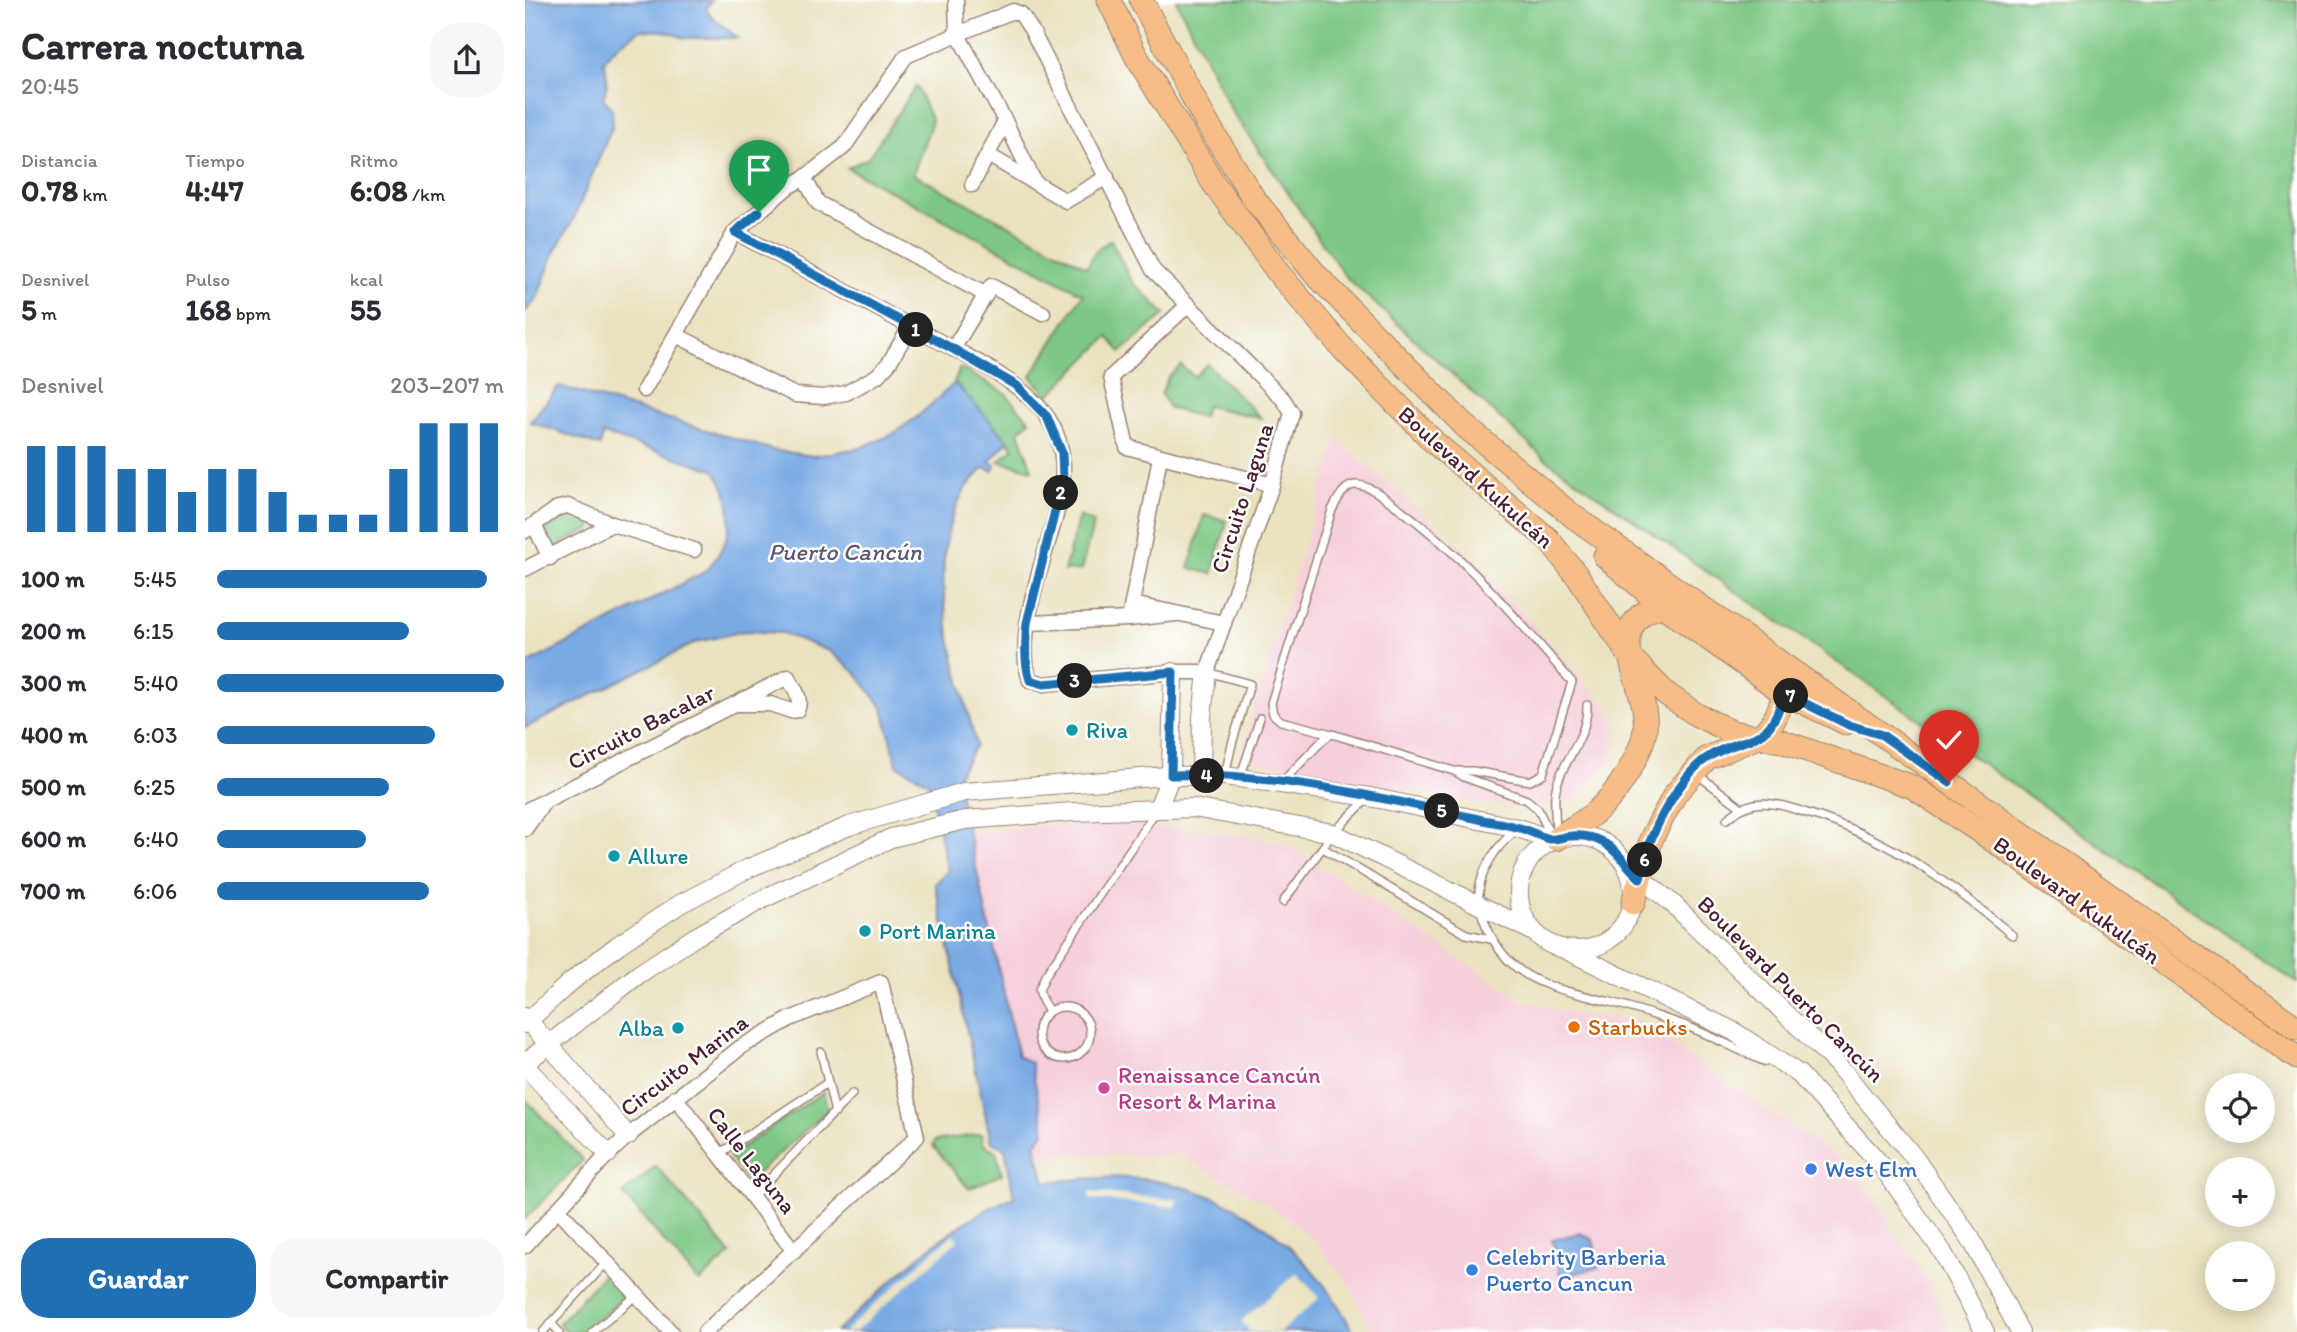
<!DOCTYPE html>
<html lang="es">
<meta charset="utf-8">
<style>
body{margin:0;font-family:Itim,sans-serif;background:#f7f7f7;color:#2b2b33;height:100vh;display:flex;flex-direction:column;font-size:26px;white-space:nowrap}
*{box-sizing:border-box;margin:0}
p{font-size:23px;color:#7c7c81}
.icon{flex:none;width:38px;height:38px;fill:none;stroke:currentColor;stroke-width:2;stroke-linecap:round;stroke-linejoin:round}
.map{position:relative;flex:1;overflow:hidden}
.side{display:flex;flex-direction:column;background:#fff;width:525px}
.side>*{flex:none}
.controls{position:absolute;left:1680px;top:1073px;display:grid;gap:14px}
.controls a{display:grid;place-items:center;width:70px;height:70px;border-radius:50%;background:#fff;box-shadow:0 4px 18px #0003;font-size:35px}
.pin{position:absolute;display:grid;place-items:center;width:60px;height:60px;color:#fff;margin:-72px -30px;border-radius:50% 50% 50% 0;rotate:-45deg;box-shadow:0 0 7px #0007}
.pin .icon{rotate:45deg}
.km{position:absolute;width:35px;height:35px;margin:-18px;border-radius:50%;background:#222;color:#fff;font-size:19px;line-height:35px;text-align:center}
.round{display:grid;place-items:center;flex:none;width:74px;height:74px;border-radius:28px;background:#f7f7f7}
.head{display:flex;align-items:center;justify-content:space-between;height:119px;padding:0 21px}
h1{font-size:38px;font-weight:700;line-height:52px}
.metrics{display:grid;grid-template-columns:repeat(3,1fr);gap:10px;height:119px;padding:7px 21px}
.metrics div{display:grid;align-content:center}
.metrics b{font-size:30px;font-weight:700}
.metrics small{font-size:19px;font-weight:400}
.metrics p{font-size:19px}
.chart{height:196px;padding:14px 21px}
.chart p{display:flex;justify-content:space-between}
.chart svg{width:100%;height:126px;margin-top:7px;stroke:#1f6fb2;stroke-width:6}
.primary-button{display:flex;gap:14px;margin-top:auto;padding:14px 21px}
.primary-button a{flex:1;height:80px;border-radius:28px;background:#1f6fb2;color:#fff;font-size:28px;font-weight:700;line-height:80px;text-align:center}
.primary-button a+a{background:#f7f7f7;color:#2b2b33}
ul{padding:0 21px;list-style:none;font-size:23px}
li{display:grid;grid-template-columns:112px 84px 1fr;align-items:center;height:52px}
li i{height:18px;border-radius:9px;background:#1f6fb2}
main{display:flex;flex:1;min-height:0}
.map>svg:first-child{display:block}
</style>
<main>
<section class="side">
<div class="head"><div><h1>Carrera nocturna</h1><p>20:45</p></div><a class="round"><svg class="icon" aria-label="share" viewBox="0 0 24 24"><path d="M12 15V3M7 8l5-5 5 5M5 13v7h14v-7"/></svg></a></div>
<div class="metrics">
<div><p>Distancia</p><b>0.78<small> km</small></b></div>
<div><p>Tiempo</p><b>4:47</b></div>
<div><p>Ritmo</p><b>6:08<small> /km</small></b></div>
</div>
<div class="metrics">
<div><p>Desnivel</p><b>5<small> m</small></b></div>
<div><p>Pulso</p><b>168<small> bpm</small></b></div>
<div><p>kcal</p><b>55</b></div>
</div>
<div class="chart"><p><span>Desnivel</span>203–207 m</p>
<svg viewBox="0 0 160 44" preserveAspectRatio="none"><path d="M5 44V14M15 44V14M25 44V14M35 44V22M45 44V22M55 44V30M65 44V22M75 44V22M85 44V30M95 44V38M105 44V38M115 44V38M125 44V22M135 44V6M145 44V6M155 44V6"/></svg>
</div>
<ul>
<li><b>100 m</b>5:45<i style="width:94%"></i></li>
<li><b>200 m</b>6:15<i style="width:67%"></i></li>
<li><b>300 m</b>5:40<i style="width:100%"></i></li>
<li><b>400 m</b>6:03<i style="width:76%"></i></li>
<li><b>500 m</b>6:25<i style="width:60%"></i></li>
<li><b>600 m</b>6:40<i style="width:52%"></i></li>
<li><b>700 m</b>6:06<i style="width:74%"></i></li>
</ul>
<div class="primary-button"><a>Guardar</a><a>Compartir</a></div>
</section>
<div class="map">
<svg width="1772" height="1332" viewBox="0 0 1772 1332">
<rect width="100%" height="100%" fill="#fff"/>
<filter id="ink" filterUnits="userSpaceOnUse"><feTurbulence type="fractalNoise" baseFrequency=".0143" numOctaves="2"/><feDisplacementMap in="SourceGraphic" scale="14" xChannelSelector="R" yChannelSelector="G"/><feConvolveMatrix kernelMatrix="1 2 1 2 8 2 1 2 1" color-interpolation-filters="sRGB"/></filter>
<filter id="wash" filterUnits="userSpaceOnUse"><feTurbulence type="fractalNoise" baseFrequency=".00686" numOctaves="4" result="noise"/><feDisplacementMap in="SourceGraphic" scale="28" xChannelSelector="R" yChannelSelector="G"/><feGaussianBlur stdDeviation="1.57" result="paint"/><feColorMatrix in="noise" values="0 0 0 0 0 0 0 0 0 0 0 0 0 0 0 0 0 1.4 0 .05"/><feComposite in="paint" operator="in"/></filter>
<g filter="url(#wash)">
<rect width="100%" height="100%" fill="#e9e2bf"/>
<!-- built -->
<g fill="#f5cfda">
<path d="M812 439 947 557 1081 706 1091 725V741L1084 763 1058 795 1045 803 1019 807 950 803 714 758Z"/>
<path d="M608 824 726 836 762 844 997 1000 1054 1015 1109 1019 1329 1170 1406 1286 1425 1332H848L821 1279 785 1236 741 1203 653 1154 614 1156 534 1153 513 1157 510 1144 506 1064 493 1056 443 834 514 826Z"/>
</g>
<!-- green -->
<g fill="#7dc784" stroke="#647358" stroke-width="2">
<path d="M651 0H1772V983L1019 458 820 276 706 110Z"/>
<path d="M391 86 407 121 388 174 562 267 571 250 586 240 607 282 640 314 596 352 583 337 523 396 506 376 558 294 322 168 343 158Z"/>
<path d="M682 364 736 418 681 406 678 417 645 409 636 394 643 377 656 365 669 377Z"/>
<path d="M435 368 480 393 505 421 494 431 507 470 474 461 489 448 429 382Z"/>
<path d="M38 511 65 522 67 528 28 548 18 527Z"/>
<path d="M679 515 702 521 687 574 664 568Z"/>
<path d="M554 516 569 522 556 570 539 571Z"/>
<path d="M298 1092 303 1110 223 1182 204 1156Z"/>
<path d="M0 1099 58 1160 0 1219Z"/>
<path d="M456 1134 459 1145 471 1151 477 1174 444 1189 408 1146 410 1141Z"/>
<path d="M131 1166 206 1254 174 1282 98 1194Z"/>
<path d="M81 1272 102 1295 58 1332H42L34 1323Z"/>
</g>
<!-- water -->
<g fill="#79aae4" stroke="#626488" stroke-width="2">
<path d="M0 0H187L181 9 187 17 213 38H160L139 31 115 30 91 47 79 60C82 74 84 84 78 98L87 109 88 125 49 218 30 251 12 298 0 312Z"/>
<path d="M430 383 483 441 464 462 470 465 468 471 459 468C452 476 443 484 438 493 395 570 433 666 451 745L431 778 493 1056 506 1063 520 1132 510 1144 520 1182C549 1180 576 1176 605 1178 705 1185 783 1244 828 1332H311C366 1283 419 1225 489 1197L480 1149 466 1141 410 884 423 871 403 782 372 765 358 708 330 672 304 651 257 633 219 631 172 642 0 728V665L178 573C209 543 214 506 189 470L78 434 75 446 5 422 34 386 248 450 288 456 335 448 366 435 392 417Z"/>
<path d="M1055 1233 1068 1240 1074 1267 1036 1277 1027 1240Z"/>
</g>
<!-- pier -->
<g fill="#e9e2bf">
<path d="M565 1192 652 1200 651 1207 564 1199Z"/>
<path d="M428 1234 433 1240 330 1332H319Z"/>
<path d="M772 1273 794 1298 755 1332H726L716 1321Z"/>
</g>
</g>
<g filter="url(#ink)">
<g fill="none" stroke-linecap="round" stroke-linejoin="round">
<!-- service casing -->
<g stroke="#9a8075" stroke-width="10">
<g id="service">
<path d="M682 672 725 684 707 744 700 775"/>
<path d="M931 772 939 777 1002 800 1013 809 1026 836"/>
<path d="M1173 775 1217 808"/>
<path d="M715 778 735 718"/>
<path d="M757 782 800 738 807 734 929 771H948L1005 781 1018 774 1047 682C991 618 943 559 874 508 862 500 847 486 832 485 819 484 812 501 807 510L746 703 748 714 756 721 807 734"/>
<path d="M1202 819C1211 812 1218 806 1230 804 1247 801 1266 808 1282 813 1362 837 1424 882 1487 935"/>
<path d="M990 831C966 851 946 883 957 915 981 983 1025 987 1086 1002 1109 1008 1131 1016 1153 1023 1183 1033 1211 1050 1241 1062"/>
<path d="M1031 834C1031 821 1029 807 1030 795 1033 764 1063 741 1062 705"/>
<path d="M798 848 941 934 966 939"/>
<path d="M758 902 808 833 842 799"/>
<circle cx="539" cy="1033" r="26"/>
<path d="M524 1011 518 1002 514 990 520 976 631 811"/>
<path d="M296 1052 310 1113"/>
<path d="M194 1154 302 1083"/>
<path d="M227 1197 327 1094"/>
<path d="M26 1323 34 1332"/>
<path d="M18 1332 82 1262"/>
<path d="M68 1332 112 1295"/>
</g>
</g>
<!-- minor casing -->
<g stroke="#9a8075" stroke-width="17">
<g id="minor">
<path d="M431 0 432 33 480 121 509 181"/>
<path d="M488 11 496 14 507 31 628 270 758 399 767 413 747 485 682 672H648L519 684 505 680C489 636 519 560 531 515 540 481 543 449 523 418 496 378 425 348 383 325 325 294 267 263 210 232L263 187 279 178 319 147 381 56Z"/>
<path d="M463 155 541 201 582 177"/>
<path d="M279 178 293 203 461 295"/>
<path d="M447 185 480 121"/>
<path d="M663 305 586 377 602 447 747 485"/>
<path d="M151 335 270 395 298 397 321 393 352 376 364 363 385 327"/>
<path d="M428 349 466 286 518 313"/>
<path d="M119 390 210 232"/>
<path d="M9 525 25 558"/>
<path d="M0 531 33 508 43 506 87 524 169 550"/>
<path d="M0 569 87 524"/>
<path d="M607 604 699 623"/>
<path d="M604 619 635 457"/>
<path d="M502 623 604 619 651 614"/>
<path d="M0 811 263 677C268 687 278 698 272 710L266 711 245 704H209"/>
<path d="M0 829 19 802"/>
<path d="M150 1097 269 1251"/>
<path d="M33 1209 146 1332"/>
<path d="M0 1246 83 1154 103 1136 216 1047 265 1019 356 982 392 1137 180 1332"/>
</g>
</g>
<!-- tertiary casing -->
<g stroke="#9a8075" stroke-width="20">
<g id="tertiary">
<path d="M676 776 677 717 682 672"/>
<path d="M633 808 646 775 648 672"/>
<circle cx="1051" cy="893" r="57"/>
<path d="M1103 868 1148 904 1312 1064 1388 1156 1446 1239 1495 1332"/>
<path d="M1041 950 1208 1031 1274 1074 1357 1166 1417 1251 1460 1332"/>
<path d="M0 1017 103 1136"/>
<path d="M0 1024 43 984 93 945 155 904 224 868 324 826 439 792 641 776H700L845 797 993 828 1028 840"/>
<path d="M0 1063 114 974 170 937 238 899 366 838 440 820 548 812 668 808 808 833 1007 931"/>
<path d="M0 1066 83 1154"/>
</g>
</g>
<!-- primary casing -->
<g stroke="#9a8075" stroke-width="25">
<g id="primary">
<path d="M584 0 611 56 689 184 755 275 819 350 910 443 1023 539 1053 577 1106 658 1140 693 1172 715 1207 732 1256 741 1388 787 1478 847 1772 1058"/>
<path d="M616 0 679 118 729 199 791 275 941 427 1049 517 1772 1028"/>
<path d="M1080 556 1137 605 1259 693 1321 723"/>
<path d="M1031 839C1045 829 1063 820 1075 808 1093 792 1117 754 1120 730 1125 693 1087 645 1113 618 1119 611 1129 609 1137 605"/>
<path d="M1108 903 1127 837 1150 794 1182 758 1233 737C1249 725 1254 712 1259 693"/>
</g>
</g>
<!-- service -->
<use href="#service" stroke="#fff" stroke-width="7"/>
<!-- minor -->
<use href="#minor" stroke="#fff" stroke-width="14"/>
<!-- tertiary -->
<use href="#tertiary" stroke="#fff" stroke-width="18"/>
<!-- primary -->
<use href="#primary" stroke="#f6be86" stroke-width="23"/>
</g>
</g>
<g fill="none" stroke-linecap="round" stroke-linejoin="round" filter="url(#ink)">
<!-- route casing -->
<g stroke="#fff" stroke-width="14">
<path id="route" d="M234 212 210 232 428 349 492 386 522 417 537 453 538 479 502 623C500 642 499 662 505 680L519 684 648 672 646 775C747 772 859 798 958 820 970 822 983 825 995 828 1005 831 1015 837 1025 839 1032 840 1039 836 1046 836 1056 835 1068 837 1077 842 1093 850 1102 867 1115 878 1119 865 1121 850 1127 837 1137 813 1160 772 1182 758 1223 731 1243 752 1259 693L1324 725 1357 735 1424 782"/>
</g>
<!-- route -->
<use href="#route" stroke="#1f6fb2" stroke-width="9"/>
</g>
<!-- markers -->
<g fill="#0f9aa8" stroke="#fff" stroke-width="2.5">
<circle cx="547" cy="730" r="7"/>
<circle cx="89" cy="856" r="7"/>
<circle cx="340" cy="931" r="7"/>
<circle cx="153" cy="1028" r="7"/>
</g>
<circle fill="#e8710a" stroke="#fff" stroke-width="2.5" cx="1049" cy="1027" r="7"/>
<circle fill="#d1479c" stroke="#fff" stroke-width="2.5" cx="579" cy="1088" r="7"/>
<g fill="#3f7fe0" stroke="#fff" stroke-width="2.5">
<circle cx="1286" cy="1169" r="7"/>
<circle cx="947" cy="1270" r="7"/>
</g>
<g text-anchor="middle" dominant-baseline="central" stroke-width="5" stroke-linejoin="round" paint-order="stroke">
<!-- street labels -->
<g font-size="23" fill="#4a1f2b" stroke="#fff">
<text transform="translate(951 477) rotate(42)">Boulevard Kukulcán</text>
<text transform="translate(717 498) rotate(-72)">Circuito Laguna</text>
<text transform="translate(116 727) rotate(-27)">Circuito Bacalar</text>
<text transform="translate(1552 900) rotate(36)">Boulevard Kukulcán</text>
<text transform="translate(1266 989) rotate(45)">Boulevard Puerto Cancún</text>
<text transform="translate(159 1065) rotate(-37)">Circuito Marina</text>
<text transform="translate(227 1160) rotate(52)">Calle Laguna</text>
</g>
<!-- culture labels -->
<g font-size="23" fill="#0d838f" stroke="#fff" text-anchor="start">
<text x="561" y="730">Riva</text>
<text x="103" y="856">Allure</text>
<text x="354" y="931">Port Marina</text>
<text x="139" y="1028" text-anchor="end">Alba</text>
</g>
<!-- food labels -->
<g font-size="23" fill="#c56008" stroke="#fff" text-anchor="start">
<text x="1063" y="1027">Starbucks</text>
</g>
<!-- hotel labels -->
<g font-size="23" fill="#b23c85" stroke="#fff" text-anchor="start">
<text x="593" y="1075">Renaissance Cancún<tspan x="593" dy="26">Resort &amp; Marina</tspan></text>
</g>
<!-- shop labels -->
<g font-size="23" fill="#366cbe" stroke="#fff" text-anchor="start">
<text x="1300" y="1169">West Elm</text>
<text x="961" y="1257">Celebrity Barberia<tspan x="961" dy="26">Puerto Cancun</tspan></text>
</g>
<!-- water labels -->
<g font-size="24" font-style="italic" fill="#5d5775" stroke="#fff">
<text x="320" y="551">Puerto Cancún</text>
</g>
</g>
</svg>
<div class="controls">
<a><svg class="icon" aria-label="locate" viewBox="0 0 24 24"><circle cx="12" cy="12" r="6"/><path d="M12 2v4M12 18v4M2 12h4M18 12h4"/></svg></a>
<a>+</a>
<a>−</a>
</div>
<div class="pin" style="left:234px;top:212px;background:#1e9e55"><svg class="icon" aria-label="arrive" viewBox="0 0 24 24"><path d="M6 21V4h12l-3 4 3 4H6"/></svg></div>
<div class="pin" style="left:1424px;top:782px;background:#d93025"><svg class="icon" aria-label="check" viewBox="0 0 24 24"><path d="M5 12l5 5 9-10"/></svg></div>
<b class="km" style="left:391px;top:330px">1</b>
<b class="km" style="left:536px;top:493px">2</b>
<b class="km" style="left:550px;top:681px">3</b>
<b class="km" style="left:682px;top:776px">4</b>
<b class="km" style="left:917px;top:811px">5</b>
<b class="km" style="left:1120px;top:860px">6</b>
<b class="km" style="left:1266px;top:696px">7</b>
</div>
</main>
